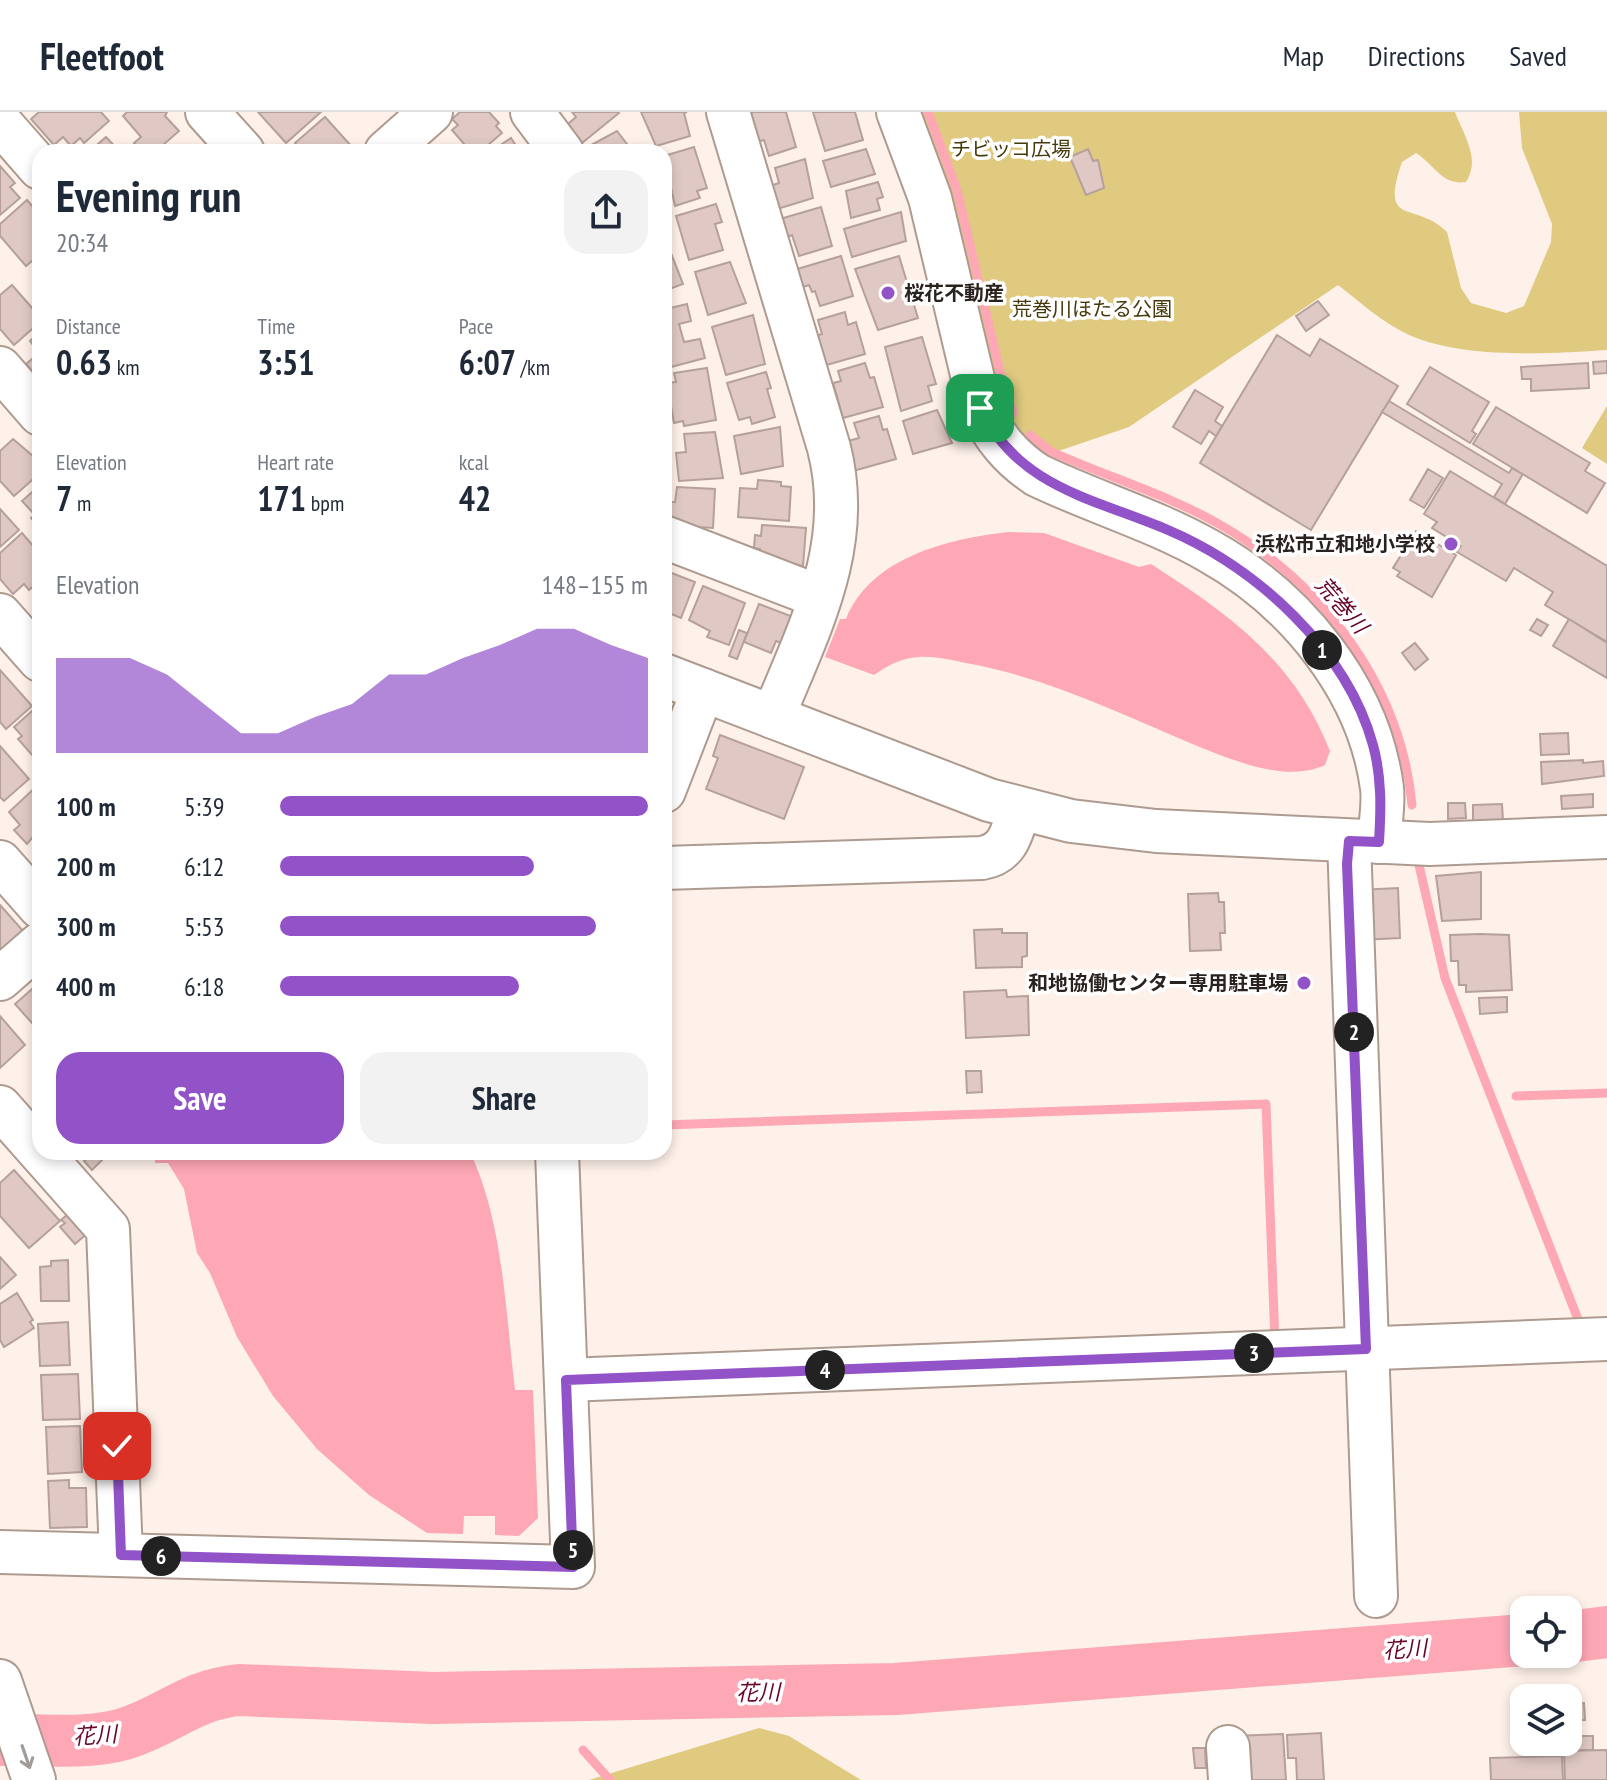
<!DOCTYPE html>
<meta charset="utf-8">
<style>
body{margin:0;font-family:"PT Sans Narrow","Noto Sans JP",sans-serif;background:#f2f2f3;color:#1f2937;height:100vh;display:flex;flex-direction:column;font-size:30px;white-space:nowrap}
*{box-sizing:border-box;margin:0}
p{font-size:26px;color:#747a83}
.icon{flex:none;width:44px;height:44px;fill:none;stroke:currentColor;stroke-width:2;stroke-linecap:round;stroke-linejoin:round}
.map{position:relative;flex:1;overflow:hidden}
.drawer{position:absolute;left:32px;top:32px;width:640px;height:1016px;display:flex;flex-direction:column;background:#fff;border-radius:24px;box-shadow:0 4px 12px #0003}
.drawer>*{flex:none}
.tools{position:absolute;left:1510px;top:1484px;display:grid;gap:16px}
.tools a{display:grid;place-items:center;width:72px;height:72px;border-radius:16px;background:#fff;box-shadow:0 4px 12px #0003;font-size:40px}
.pin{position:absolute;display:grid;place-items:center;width:68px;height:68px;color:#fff;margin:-34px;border-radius:16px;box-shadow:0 4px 12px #0006}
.km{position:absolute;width:40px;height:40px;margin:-20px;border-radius:50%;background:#222;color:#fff;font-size:22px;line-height:40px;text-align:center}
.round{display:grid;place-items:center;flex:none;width:84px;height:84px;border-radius:24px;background:#f2f2f3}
.head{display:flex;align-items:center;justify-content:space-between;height:136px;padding:0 24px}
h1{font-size:44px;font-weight:700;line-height:60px}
.figures{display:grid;grid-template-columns:repeat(3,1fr);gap:12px;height:136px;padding:8px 24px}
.figures div{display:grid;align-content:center}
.figures b{font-size:34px;font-weight:700}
.figures small{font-size:22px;font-weight:400}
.figures p{font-size:22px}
.chart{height:224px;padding:16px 24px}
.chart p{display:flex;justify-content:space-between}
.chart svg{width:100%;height:144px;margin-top:8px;fill:#9253c8;opacity:.7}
.action{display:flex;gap:16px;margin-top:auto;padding:16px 24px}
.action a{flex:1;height:92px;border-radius:24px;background:#9253c8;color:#fff;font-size:32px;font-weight:700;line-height:92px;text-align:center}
.action a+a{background:#f2f2f3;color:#1f2937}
ul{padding:0 24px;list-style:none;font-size:26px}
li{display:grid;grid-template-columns:128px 96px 1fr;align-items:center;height:60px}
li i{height:20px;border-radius:10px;background:#9253c8}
header{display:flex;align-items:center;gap:48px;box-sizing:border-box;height:112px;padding:0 40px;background:#fff;border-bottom:2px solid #e0e1e3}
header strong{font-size:38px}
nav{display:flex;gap:44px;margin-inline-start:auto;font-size:28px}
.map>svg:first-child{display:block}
</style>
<header>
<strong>Fleetfoot</strong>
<nav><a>Map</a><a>Directions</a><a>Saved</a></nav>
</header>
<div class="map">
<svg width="1607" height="1668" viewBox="0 0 1607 1668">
<rect width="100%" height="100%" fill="#fef1ea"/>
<!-- green -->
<g fill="#e0ca80">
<path d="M915 0H1455C1464 24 1481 47 1466 70 1442 74 1434 52 1416 41L1402 50C1379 117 1415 88 1447 120L1461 176 1471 191 1506 201 1524 194 1551 130 1552 112 1522 36 1519 0H1607V238C1549 242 1463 247 1409 223 1383 211 1360 190 1338 173L1129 315 1038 346 1003 309Z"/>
<path d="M1607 294V352L1582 336Z"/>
<path d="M759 1616 789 1624 861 1668H589Z"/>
</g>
<!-- water -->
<g fill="#fea7b5">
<path d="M1008 420 1044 421 1139 455 1151 452C1230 503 1294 548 1330 639L1325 653C1284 672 1228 646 1190 631 1117 600 1045 565 966 551 951 548 934 544 918 545 901 546 887 554 874 563L825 545 840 507H846C871 445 948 427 1008 420Z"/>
<path d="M155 1040H470C503 1108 506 1204 515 1278H533L538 1406 519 1424 495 1423V1404H464L463 1422 427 1421 369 1383 317 1337 273 1284 237 1225 210 1161 197 1141 184 1077 168 1051H155Z"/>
</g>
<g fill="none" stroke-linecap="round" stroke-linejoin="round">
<!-- stream -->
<g stroke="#fea7b5" stroke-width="9">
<path d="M928 0 957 78 1002 268 1013 301"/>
<path d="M1030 323 1050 339C1107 365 1170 383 1224 415 1325 474 1401 575 1412 693"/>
<path d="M1419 753 1445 866 1581 1215"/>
<path d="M1516 984 1607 981"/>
<path d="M664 1013 1266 992 1275 1231"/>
<path d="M583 1638 610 1668"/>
</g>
<!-- river -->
<g stroke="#fea7b5" stroke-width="52">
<path d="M1568 1525 1607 1520"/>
<path d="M0 1628C39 1627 86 1633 124 1622 168 1609 189 1583 239 1578L433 1586 896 1577 1524 1528"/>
</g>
</g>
<!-- building -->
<g fill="#e0c9c4" stroke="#b6a09b" stroke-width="2">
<path d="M39 0H101L109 9 84 31 80 26 71 34 63 25 54 33 31 7Z"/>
<path d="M127 0H167L165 4 179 19 155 40H143L134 31 141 25 123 4Z"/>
<path d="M258 0H321L286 31Z"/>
<path d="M460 0H489L499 11 496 14 502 21 480 40H471L452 18 458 13 452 7Z"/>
<path d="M572 0H618L619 1 577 35 562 17 576 5Z"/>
<path d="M641 0H687L684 1 690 24 656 34Z"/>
<path d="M754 0H786L796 35 769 44 764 28 757 30 749 2Z"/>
<path d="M813 0H855L863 28 825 39Z"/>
<path d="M325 5 353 36 348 40H303L295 31Z"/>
<path d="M617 19 633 40H581L580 39Z"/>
<path d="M106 25 120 40H89Z"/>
<path d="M511 26 520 40H490Z"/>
<path d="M694 35 707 76 697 79 700 86 675 94 664 44Z"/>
<path d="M866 37 875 62 831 75 823 49Z"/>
<path d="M1088 37 1093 49 1098 48 1104 76 1086 83 1070 45Z"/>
<path d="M805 47 813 86 774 98 767 75 779 71 775 56Z"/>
<path d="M0 54 15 71 10 75 20 86 0 103Z"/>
<path d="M878 70 883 85 877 87 880 98 851 106 846 79Z"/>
<path d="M27 88 40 103V142L26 154 0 124V112Z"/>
<path d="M716 92 722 110 715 112 723 138 689 148 676 104Z"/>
<path d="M821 95 832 134 799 144 792 123 785 126 780 107Z"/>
<path d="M901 100 906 129 852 145 844 117Z"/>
<path d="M667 131 683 172 664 179V132Z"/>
<path d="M841 144 853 184 820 194 815 179 812 180 809 173 800 176 794 158Z"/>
<path d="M899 144 918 206 878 218 855 157Z"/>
<path d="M730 150 746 191 708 203 695 160Z"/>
<path d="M12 173 40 205V210L14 233 0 217V183Z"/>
<path d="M1318 189 1329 203 1306 219 1296 204Z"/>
<path d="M687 192 691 209 679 212 684 230 700 227 705 246 671 255 664 229V208L668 206 666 197Z"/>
<path d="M845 200 848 213 856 210 865 242 823 254 815 224 822 222 818 208Z"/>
<path d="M753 203 765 252 726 263 712 215Z"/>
<path d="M40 220V268L26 252 39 241 30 229Z"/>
<path d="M1277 223 1310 244 1320 227 1398 274 1311 418 1200 351Z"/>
<path d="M922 225 936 272 928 274 932 289 901 299 885 235Z"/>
<path d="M1607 249V261L1594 262 1593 250Z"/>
<path d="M865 251 870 266 874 265 883 295 843 306 833 271 841 269 838 259Z"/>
<path d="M1588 251 1589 276 1531 279V267H1522L1521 255Z"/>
<path d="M1430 255 1489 290 1472 319 1476 322 1470 331 1407 292Z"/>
<path d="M707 256 716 308 684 314 683 309 674 311 667 271 676 270 674 261Z"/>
<path d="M766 260 771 276 767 277 775 305 752 312 750 305 739 308 727 271Z"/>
<path d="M1195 278 1223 295 1215 309 1222 314 1216 324 1209 319 1201 332 1173 315Z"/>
<path d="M1389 289 1509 361 1512 356 1523 362 1505 392 1494 385 1502 372 1382 300Z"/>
<path d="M1496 295 1590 351 1585 359 1605 371 1587 401 1473 332Z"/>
<path d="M937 298 952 331 913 342 903 309Z"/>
<path d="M879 304 883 318 887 317 896 347 853 359 844 330 859 326 854 311Z"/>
<path d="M780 315 783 354 741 362 734 324Z"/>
<path d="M715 320 723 366 679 369 676 341 686 340 684 322Z"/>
<path d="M13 327 40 350V361L14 384 0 369V339Z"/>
<path d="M1428 357 1443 366 1424 396 1410 388Z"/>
<path d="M1450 359 1607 454V530L1545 493 1553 480 1514 456 1506 469 1457 440 1461 434 1432 416 1437 410 1424 402Z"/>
<path d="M758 368 781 370V374L791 375 789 409 738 405 740 376 757 377Z"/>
<path d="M40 373V416L31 406 35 403 22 389Z"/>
<path d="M677 375 715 377 713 416 669 413 670 390H675Z"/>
<path d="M0 397 19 418 0 435Z"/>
<path d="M762 413 806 416 803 454 759 446 760 437 754 436 755 423 761 424Z"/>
<path d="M1416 419 1456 443 1432 485 1397 464 1400 460 1393 456Z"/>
<path d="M22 421 40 442V468L29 478 24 472 13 482 0 467V441Z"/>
<path d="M664 458 695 470 681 506 664 499Z"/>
<path d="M703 474 745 491 729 533 707 525 710 519 689 508Z"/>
<path d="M759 492 796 506 786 532 776 529 771 541 744 530Z"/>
<path d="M1537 507 1548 513 1541 524 1530 518Z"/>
<path d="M1569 507 1607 531V566L1553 534Z"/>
<path d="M739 518 747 521 737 547 729 544Z"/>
<path d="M1415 531 1428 547 1415 558 1402 541Z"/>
<path d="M0 558 32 594 6 617 0 610Z"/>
<path d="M40 592V652L18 627 22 624 14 615Z"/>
<path d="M1568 621 1569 642 1541 643 1540 622Z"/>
<path d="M720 623 804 655 784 707 706 677 718 646 713 644Z"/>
<path d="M0 634 29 667 4 689 0 685Z"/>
<path d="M1583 648V651L1603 649 1604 664 1542 672 1541 650Z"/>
<path d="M38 673 40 727 36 730 32 726 27 732 14 718 20 713 9 700Z"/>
<path d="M1593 682V695L1562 697 1561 684Z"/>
<path d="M1448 691H1465L1466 706 1448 707Z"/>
<path d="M1502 692 1503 709 1473 710V693Z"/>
<path d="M1481 760V807L1442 809 1436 764Z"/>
<path d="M1398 776 1400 826 1360 828 1358 778Z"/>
<path d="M1218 781 1219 790H1224L1225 821H1220L1221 838 1190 839 1188 782Z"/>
<path d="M0 793 24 820 0 842Z"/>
<path d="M1002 817V821H1027V844L1022 845V855L976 856 974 818Z"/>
<path d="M1480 822 1509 823 1512 878 1466 880V873H1459L1458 849H1451L1450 823Z"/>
<path d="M40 870V920L15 892Z"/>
<path d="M1006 878 1007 885 1028 884 1029 923 966 926 964 880Z"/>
<path d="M1507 885V900L1480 902 1479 886Z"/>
<path d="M0 904 25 933 0 956Z"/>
<path d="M966 959H981L982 980 967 981Z"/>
<path d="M94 1040 102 1048 92 1058 84 1049Z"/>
<path d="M14 1058 60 1109 29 1136 0 1104V1071Z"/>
<path d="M73 1098 91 1118 75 1132 60 1115 65 1111 61 1108Z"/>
<path d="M0 1145 16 1163 0 1177Z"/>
<path d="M68 1148 69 1189H41L40 1155 51 1154V1149Z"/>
<path d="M17 1181 33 1208 30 1210 34 1216 4 1235 0 1228V1192Z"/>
<path d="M68 1210 70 1253 40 1254 38 1212Z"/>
<path d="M78 1262 80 1307 43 1308 41 1263Z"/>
<path d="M80 1314 82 1360 48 1362 46 1315Z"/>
<path d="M69 1368V1376H86L87 1415 50 1416 48 1369Z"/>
<path d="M1584 1591 1585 1608H1568V1592Z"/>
<path d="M1321 1621 1324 1668H1297L1296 1646H1288L1287 1623Z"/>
<path d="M1283 1622 1286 1668H1236L1234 1624Z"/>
<path d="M1569 1624H1593V1638H1570Z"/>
<path d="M1193 1636H1205L1206 1656H1195Z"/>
<path d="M1607 1638V1668H1565L1564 1639Z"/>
<path d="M1562 1644 1563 1668H1491L1490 1646Z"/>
</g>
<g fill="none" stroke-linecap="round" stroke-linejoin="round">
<!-- minor casing -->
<g stroke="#ae9b90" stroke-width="46">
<g id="minor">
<path d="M207 0 243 40"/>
<path d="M532 0 562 40"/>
<path d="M728 0 829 336C854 434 809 516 773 605"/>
<path d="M898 0 930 86 980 296C994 325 1010 345 1037 363 1093 390 1155 408 1209 439 1295 487 1369 576 1382 676 1384 693 1380 713 1379 730"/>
<path d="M3 14 40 56"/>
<path d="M386 40 431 0"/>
<path d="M0 256 40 302"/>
<path d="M664 425 820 485"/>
<path d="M0 503 40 548"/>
<path d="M664 563 989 688 1071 709 1156 719 1430 732 1607 725"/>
<path d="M664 679 703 578"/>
<path d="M1349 729 1376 1484"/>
<path d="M0 750 40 795"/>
<path d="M664 756 982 746C1009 741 1012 720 1019 697"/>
<path d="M0 867 40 832"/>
<path d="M0 995 108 1117 121 1443"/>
<path d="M566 1268 1607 1227"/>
<path d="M0 1440 573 1455 557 1040"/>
<path d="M0 1569 34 1668"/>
<path d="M1228 1635 1230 1668"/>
</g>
</g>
<!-- minor -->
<use href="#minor" stroke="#fff" stroke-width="42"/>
</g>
<!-- one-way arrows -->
<defs><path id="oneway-shaft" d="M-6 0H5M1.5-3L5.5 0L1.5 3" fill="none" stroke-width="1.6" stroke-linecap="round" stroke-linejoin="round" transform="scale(2)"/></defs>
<use stroke="#9f9c9a" href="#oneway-shaft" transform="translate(26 1645) rotate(71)"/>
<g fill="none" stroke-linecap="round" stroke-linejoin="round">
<!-- route casing -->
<g stroke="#fff" stroke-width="16">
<path id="route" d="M117 1334 121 1443 573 1455 566 1268 1366 1237 1347 752 1349 729 1379 730C1381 697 1382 666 1373 633 1347 538 1257 456 1168 418 1093 386 1019 376 980 296"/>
</g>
<!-- route -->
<use href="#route" stroke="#9253c8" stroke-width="10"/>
</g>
<!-- markers -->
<g fill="#9253c8" stroke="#fff" stroke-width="3">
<circle cx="888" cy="181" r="8"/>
<circle cx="1451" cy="432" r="8"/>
<circle cx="1304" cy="871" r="8"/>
</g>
<g text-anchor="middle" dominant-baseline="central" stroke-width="7" stroke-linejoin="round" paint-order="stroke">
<!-- park labels -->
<g font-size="20" fill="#45380a" stroke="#fff">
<text x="1011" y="37">チビッコ広場</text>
<text x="1092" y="197">荒巻川ほたる公園</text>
</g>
<!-- poi labels -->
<g font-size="20" font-weight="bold" fill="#2a221e" stroke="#fff" text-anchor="end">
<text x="904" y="181" text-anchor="start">桜花不動産</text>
<text x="1435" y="432">浜松市立和地小学校</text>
<text x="1288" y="871">和地協働センター専用駐車場</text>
</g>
<!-- water labels -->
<g font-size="22" font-style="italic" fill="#670628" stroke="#fff">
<text transform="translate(1342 493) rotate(49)">荒巻川</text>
<text transform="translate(1405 1537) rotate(-4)">花川</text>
<text transform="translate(758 1580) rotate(-1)">花川</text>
<text transform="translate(95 1623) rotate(-4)">花川</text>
</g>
</g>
</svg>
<div class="tools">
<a><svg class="icon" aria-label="locate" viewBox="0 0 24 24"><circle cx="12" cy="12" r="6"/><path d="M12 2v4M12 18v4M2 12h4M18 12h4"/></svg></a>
<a><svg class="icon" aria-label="layers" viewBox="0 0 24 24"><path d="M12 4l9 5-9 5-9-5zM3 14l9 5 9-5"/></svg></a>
</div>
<div class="pin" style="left:980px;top:296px;background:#1e9e55"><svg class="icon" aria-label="arrive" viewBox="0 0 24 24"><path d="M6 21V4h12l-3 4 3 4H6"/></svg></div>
<div class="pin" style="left:117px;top:1334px;background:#d93025"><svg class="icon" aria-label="check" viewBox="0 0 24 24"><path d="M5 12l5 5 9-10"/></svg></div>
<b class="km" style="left:1322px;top:538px">1</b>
<b class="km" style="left:1354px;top:920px">2</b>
<b class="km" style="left:1254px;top:1241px">3</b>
<b class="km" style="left:825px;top:1258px">4</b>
<b class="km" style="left:573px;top:1438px">5</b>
<b class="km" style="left:161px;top:1444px">6</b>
<section class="drawer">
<div class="head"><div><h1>Evening run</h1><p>20:34</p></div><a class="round"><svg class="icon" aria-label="share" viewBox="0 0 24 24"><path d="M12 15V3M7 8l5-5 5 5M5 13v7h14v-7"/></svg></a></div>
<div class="figures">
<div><p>Distance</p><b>0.63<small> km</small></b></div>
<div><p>Time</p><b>3:51</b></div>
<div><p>Pace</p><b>6:07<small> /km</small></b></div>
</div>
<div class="figures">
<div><p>Elevation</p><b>7<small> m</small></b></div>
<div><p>Heart rate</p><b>171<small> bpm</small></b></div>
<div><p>kcal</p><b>42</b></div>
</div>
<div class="chart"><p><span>Elevation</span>148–155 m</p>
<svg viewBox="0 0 160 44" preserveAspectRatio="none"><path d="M0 44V15L10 15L20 15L30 20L40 29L50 38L60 38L70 33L80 29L90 20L100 20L110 15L120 11L130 6L140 6L150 11L160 15V44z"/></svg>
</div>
<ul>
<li><b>100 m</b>5:39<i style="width:100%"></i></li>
<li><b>200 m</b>6:12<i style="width:69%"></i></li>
<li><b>300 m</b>5:53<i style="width:86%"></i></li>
<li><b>400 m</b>6:18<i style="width:65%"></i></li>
</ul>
<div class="action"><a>Save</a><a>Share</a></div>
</section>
</div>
